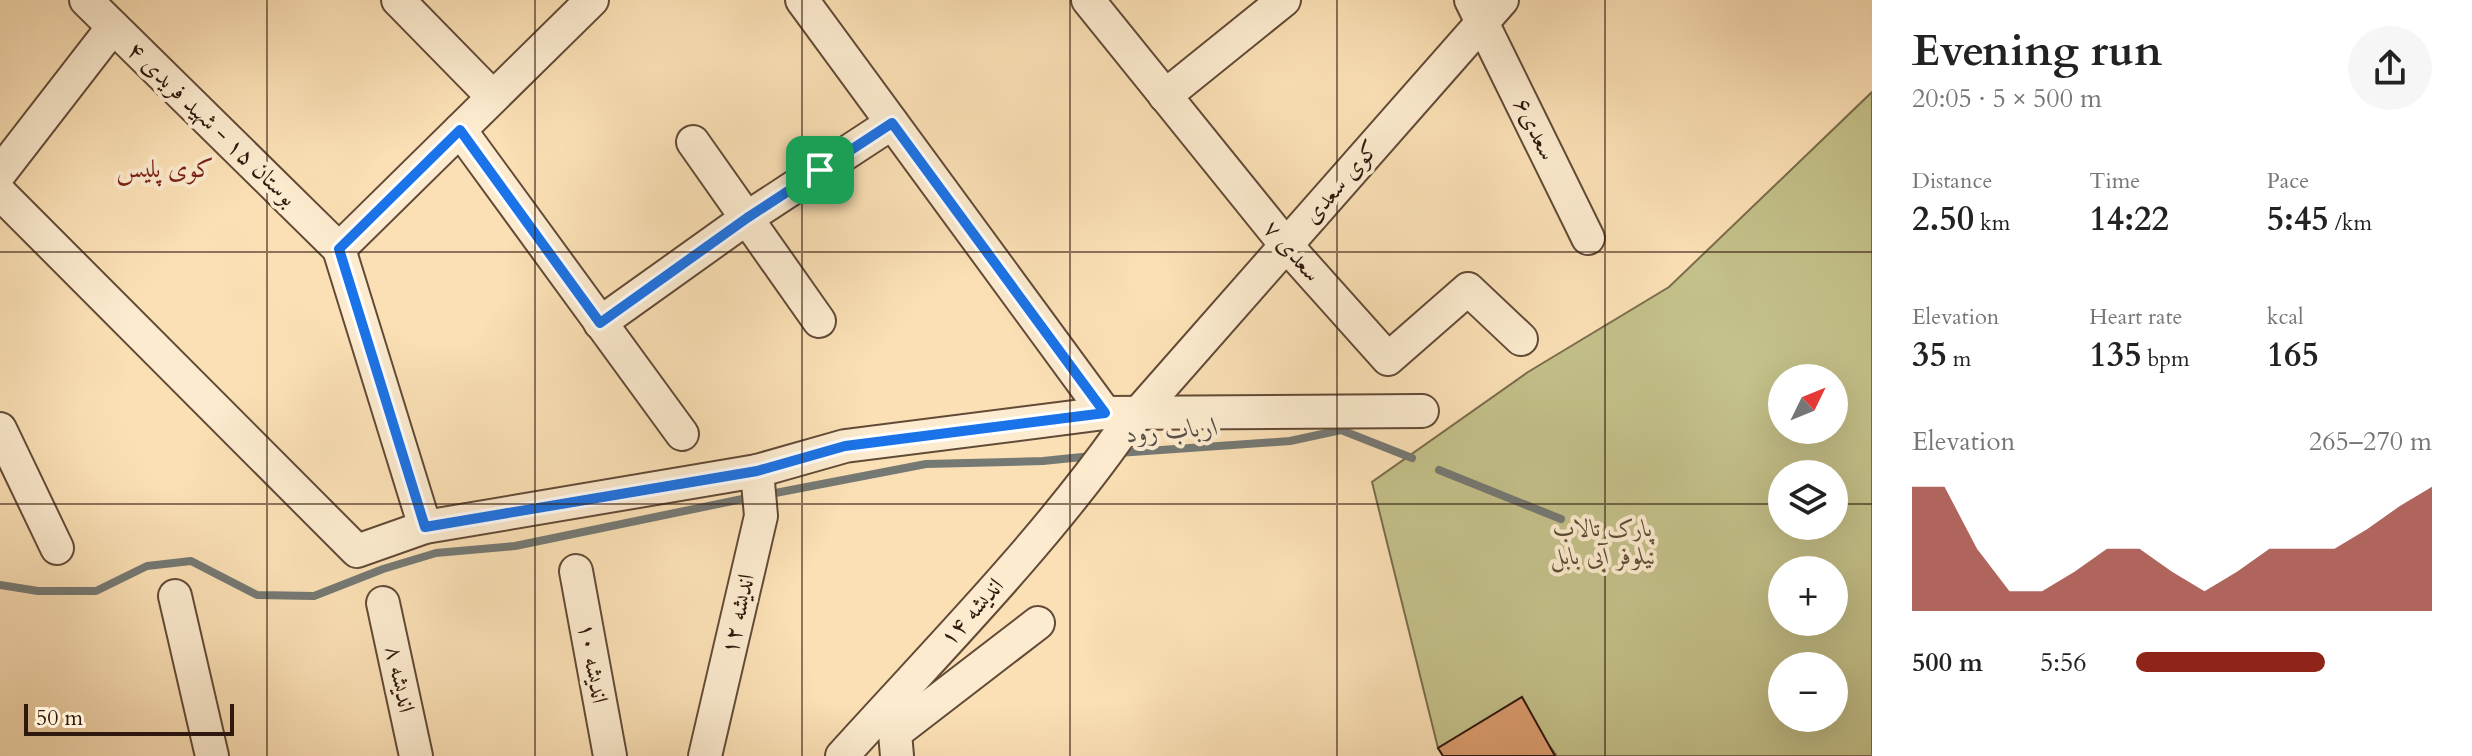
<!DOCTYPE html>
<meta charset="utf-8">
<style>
body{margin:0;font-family:Cardo,Amiri,serif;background:#f6f6f6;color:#222;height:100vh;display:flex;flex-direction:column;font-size:30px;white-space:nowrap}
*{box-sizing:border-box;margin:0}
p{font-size:26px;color:#767676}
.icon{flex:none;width:44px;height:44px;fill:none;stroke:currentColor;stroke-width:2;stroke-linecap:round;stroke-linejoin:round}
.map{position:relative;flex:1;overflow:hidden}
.details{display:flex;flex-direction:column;background:#fff;width:600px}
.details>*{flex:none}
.needle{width:52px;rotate:47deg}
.fabs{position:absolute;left:1768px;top:364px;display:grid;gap:16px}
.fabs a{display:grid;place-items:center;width:80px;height:80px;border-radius:50%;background:#fff;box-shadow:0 8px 32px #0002;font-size:40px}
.scale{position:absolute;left:24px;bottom:20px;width:210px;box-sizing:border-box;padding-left:8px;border:4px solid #2f180d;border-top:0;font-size:22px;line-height:28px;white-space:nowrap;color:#2f180d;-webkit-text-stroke:6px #fcebcf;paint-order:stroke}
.pin{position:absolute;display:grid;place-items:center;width:68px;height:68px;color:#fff;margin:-34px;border-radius:16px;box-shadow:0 4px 12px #0006}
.round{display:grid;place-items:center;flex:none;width:84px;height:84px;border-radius:42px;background:#f6f6f6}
.summary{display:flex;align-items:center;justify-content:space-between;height:136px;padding:0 40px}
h1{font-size:44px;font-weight:800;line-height:60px}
.metrics{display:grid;grid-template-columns:repeat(3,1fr);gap:12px;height:136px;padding:8px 40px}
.metrics div{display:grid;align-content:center}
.metrics b{font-size:34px;font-weight:800}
.metrics small{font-size:22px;font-weight:400}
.metrics p{font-size:22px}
.chart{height:224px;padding:16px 40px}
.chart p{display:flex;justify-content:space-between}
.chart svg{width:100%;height:144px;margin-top:8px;fill:#8f2418;opacity:.7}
ul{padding:0 40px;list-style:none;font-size:26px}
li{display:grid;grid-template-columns:128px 96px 1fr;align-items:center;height:60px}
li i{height:20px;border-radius:10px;background:#8f2418}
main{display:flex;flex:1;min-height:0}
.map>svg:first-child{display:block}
</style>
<main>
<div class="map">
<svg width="1872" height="756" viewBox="0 0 1872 756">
<rect width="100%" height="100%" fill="#fbe0b5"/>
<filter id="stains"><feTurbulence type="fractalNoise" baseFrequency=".0025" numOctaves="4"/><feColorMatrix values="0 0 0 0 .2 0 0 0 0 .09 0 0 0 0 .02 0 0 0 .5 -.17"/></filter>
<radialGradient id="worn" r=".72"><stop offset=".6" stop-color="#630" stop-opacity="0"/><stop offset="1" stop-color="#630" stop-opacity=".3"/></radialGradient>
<!-- green -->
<path fill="#c4c18a" stroke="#7a6c4c" stroke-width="2" fill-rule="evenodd" d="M1872 92V756H1557L1516 701 1438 748 1372 482 1528 372 1669 287ZM1782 378H1834V430H1782ZM1782 474H1834V526H1782ZM1782 570H1834V622H1782ZM1782 666H1834V718H1782Z"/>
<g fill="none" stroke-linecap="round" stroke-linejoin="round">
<!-- stream -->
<g stroke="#757974" stroke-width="8">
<path d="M1118 453 1290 441 1341 430 1412 458"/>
<path d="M1439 470 1561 519"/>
<path d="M765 495 926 464 1043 461 1092 456"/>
<path d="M0 585 38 591H96L147 566 191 561 257 595 314 596 383 569 436 553 515 546 752 497"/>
</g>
</g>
<!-- building -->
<path fill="#dc9d6f" stroke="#2f180d" stroke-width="2" d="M1522 697 1555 756H1443L1438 748Z"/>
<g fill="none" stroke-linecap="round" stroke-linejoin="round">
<!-- street casing -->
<g stroke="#624a37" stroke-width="36">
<g id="street">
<path d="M86 0 339 249 425 527"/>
<path d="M398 0 493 97"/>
<path d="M802 0 1105 413"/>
<path d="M1088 0 1286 245 1388 359 1468 289 1521 339"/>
<path d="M1471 0 1588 238"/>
<path d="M1165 96 1284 0"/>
<path d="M460 130 682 434"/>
<path d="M693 142 819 321"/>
<path d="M0 173 113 27"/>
<path d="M0 193 357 551 425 527 757 471 845 446 1105 413 1422 411"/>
<path d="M339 249 592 0"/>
<path d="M600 323 747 218 892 123"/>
<path d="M0 429 57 548"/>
<path d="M576 571 610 756"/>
<path d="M175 596 212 756"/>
<path d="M383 603 416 756"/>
<path d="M705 756 761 516 757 471"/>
<path d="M842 756C936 652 1039 548 1120 434L1502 0"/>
<path d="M897 756 895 733 1038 623"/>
</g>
</g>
<!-- street -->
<use href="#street" stroke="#fcebcf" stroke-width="32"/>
</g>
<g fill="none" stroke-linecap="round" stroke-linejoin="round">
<!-- route casing -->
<g stroke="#fff" stroke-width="16">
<path id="route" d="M892 123 1105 413 845 446 757 471 425 527 339 249 460 130 600 323 747 218Z"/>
</g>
<!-- route -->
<use href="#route" stroke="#1a73e8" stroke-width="10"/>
</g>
<!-- grid -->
<path fill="none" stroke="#2f180d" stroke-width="2" stroke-opacity="0.55" d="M267 0V756M535 0V756M802 0V756M1070 0V756M1337 0V756M1605 0V756M0 252H1872M0 504H1782M1834 504H1872"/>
<g text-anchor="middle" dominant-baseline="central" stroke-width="8" stroke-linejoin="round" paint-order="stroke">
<!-- street labels -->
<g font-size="24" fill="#2f180d" stroke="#fcebcf">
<text transform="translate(212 124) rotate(44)">بوستان ۱۵ - شهید فریدی ۴</text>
<text transform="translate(1535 129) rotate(64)">سعدی۶</text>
<text transform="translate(1341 182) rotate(-49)">کوی سعدی</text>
<text transform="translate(1292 251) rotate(49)">سعدی ۷</text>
<text transform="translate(972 612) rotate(-48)">اندیشه ۱۴</text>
<text transform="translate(738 614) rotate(-77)">اندیشه ۱۲</text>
<text transform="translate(593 663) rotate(80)">اندیشه ۱۰</text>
<text transform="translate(400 679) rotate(78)">اندیشه ۸</text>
</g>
<!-- park labels -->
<g font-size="24" font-style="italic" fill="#5c4b32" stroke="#fcebcf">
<text x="1603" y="528">پارک تالاب<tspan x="1603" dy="28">نیلوفر آبی بابل</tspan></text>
</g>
<!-- neighbourhood labels -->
<g font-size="26" fill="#7a1f14" stroke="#fcebcf">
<text x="165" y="168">کوی پلیس</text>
</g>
<!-- water labels -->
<g font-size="26" font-style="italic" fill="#585149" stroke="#fcebcf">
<text transform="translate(1172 430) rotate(-5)">ارباب رود</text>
</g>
</g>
<rect width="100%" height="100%" filter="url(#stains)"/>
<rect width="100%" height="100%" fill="url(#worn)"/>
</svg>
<div class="fabs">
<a><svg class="needle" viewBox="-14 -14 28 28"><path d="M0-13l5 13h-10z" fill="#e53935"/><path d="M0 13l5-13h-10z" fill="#767676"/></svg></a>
<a><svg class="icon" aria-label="layers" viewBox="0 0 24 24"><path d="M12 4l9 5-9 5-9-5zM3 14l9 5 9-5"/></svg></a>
<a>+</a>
<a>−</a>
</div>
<div class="scale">50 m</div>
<div class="pin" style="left:820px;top:170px;background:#1e9e55"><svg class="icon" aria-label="arrive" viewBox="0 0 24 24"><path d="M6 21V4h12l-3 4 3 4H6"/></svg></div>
</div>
<section class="details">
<div class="summary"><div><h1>Evening run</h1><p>20:05 · 5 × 500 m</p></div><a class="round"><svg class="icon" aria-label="share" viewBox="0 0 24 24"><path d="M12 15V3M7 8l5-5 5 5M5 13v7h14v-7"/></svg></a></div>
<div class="metrics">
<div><p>Distance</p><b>2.50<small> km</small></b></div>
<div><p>Time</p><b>14:22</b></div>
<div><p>Pace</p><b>5:45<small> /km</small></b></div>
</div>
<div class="metrics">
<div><p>Elevation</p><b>35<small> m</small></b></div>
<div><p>Heart rate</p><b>135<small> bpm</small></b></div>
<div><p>kcal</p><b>165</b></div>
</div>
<div class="chart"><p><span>Elevation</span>265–270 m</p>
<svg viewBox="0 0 160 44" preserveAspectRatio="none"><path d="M0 44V6L10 6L20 25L30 38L40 38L50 32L60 25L70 25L80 32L90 38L100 32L110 25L120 25L130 25L140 19L150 12L160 6V44z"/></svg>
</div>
<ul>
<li><b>500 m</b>5:56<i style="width:64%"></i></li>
</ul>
</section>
</main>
